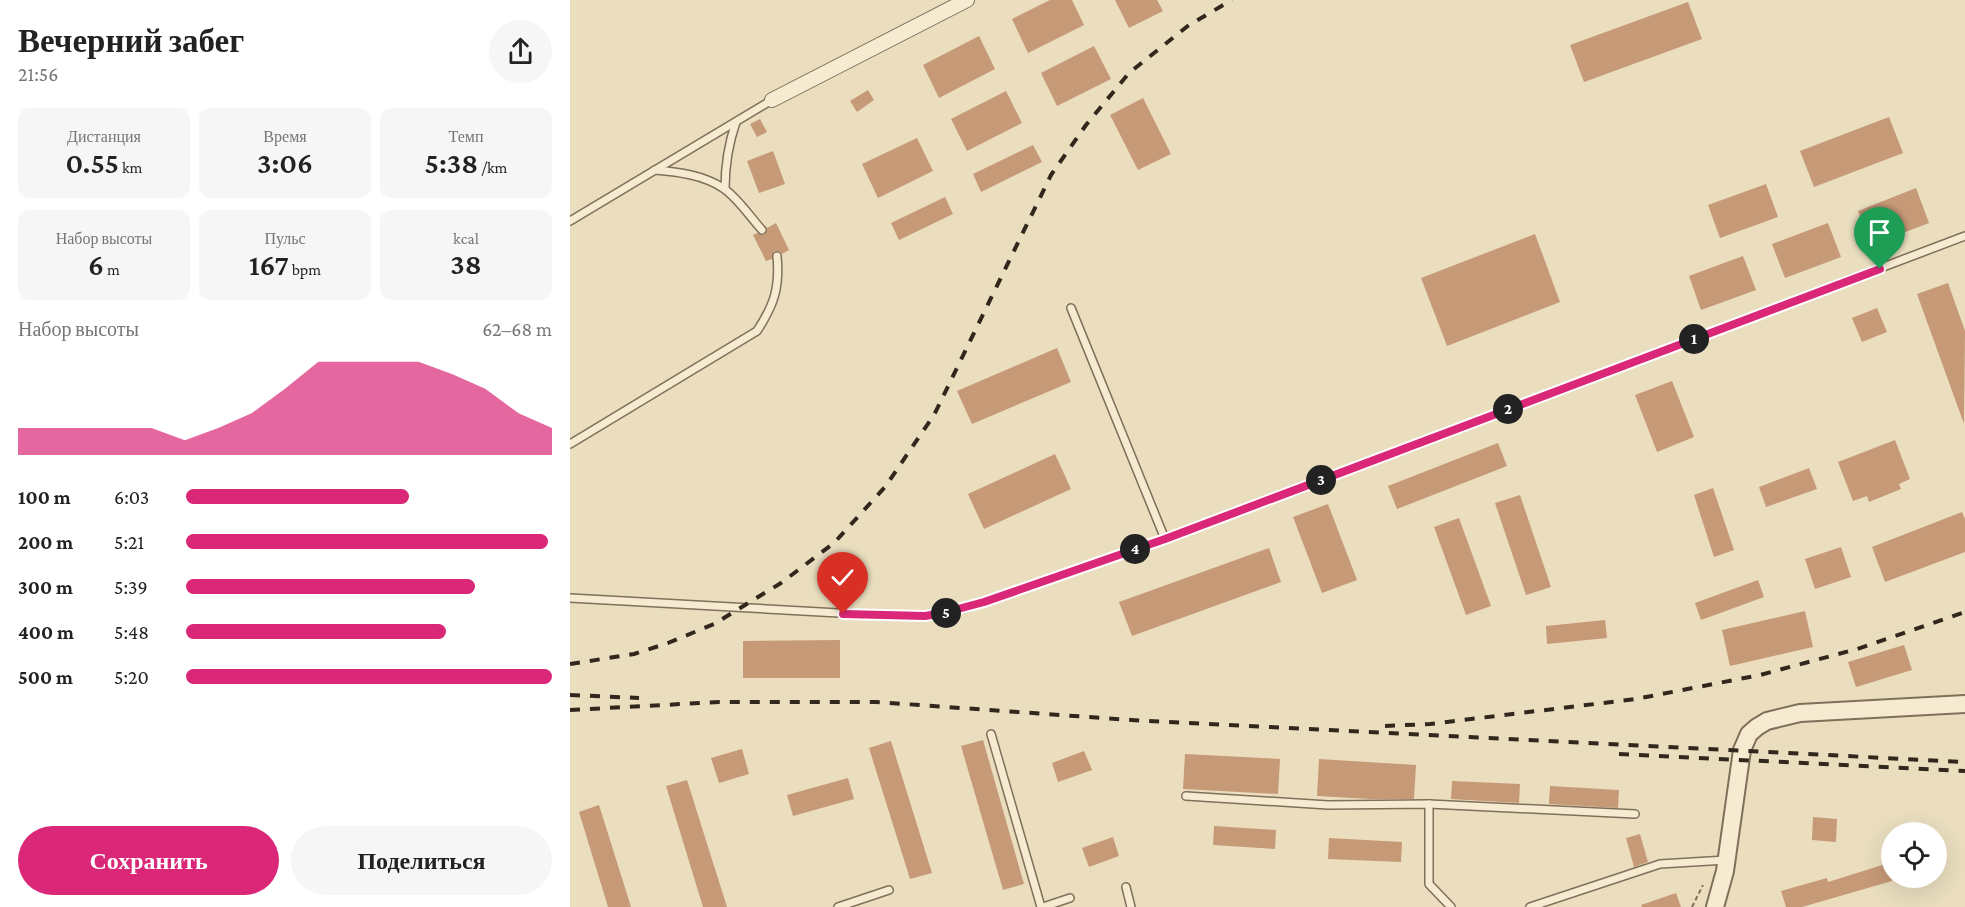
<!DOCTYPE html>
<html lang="ru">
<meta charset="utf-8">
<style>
body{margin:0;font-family:"Crimson Pro",serif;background:#f6f6f6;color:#222;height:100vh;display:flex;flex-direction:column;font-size:22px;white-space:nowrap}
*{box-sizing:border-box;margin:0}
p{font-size:20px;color:#767676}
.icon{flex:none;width:33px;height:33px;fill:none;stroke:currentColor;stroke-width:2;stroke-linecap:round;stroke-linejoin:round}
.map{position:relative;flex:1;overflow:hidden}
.sheet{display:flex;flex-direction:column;background:#fff;width:570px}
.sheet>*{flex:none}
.tools{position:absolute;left:1311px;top:822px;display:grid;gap:12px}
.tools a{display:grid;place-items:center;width:66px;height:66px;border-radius:50%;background:#fff;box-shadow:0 6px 24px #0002;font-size:30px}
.pin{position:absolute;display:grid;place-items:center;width:51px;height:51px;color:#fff;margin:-62px -26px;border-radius:50% 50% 50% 0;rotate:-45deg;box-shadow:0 0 6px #0007}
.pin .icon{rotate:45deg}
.km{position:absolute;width:30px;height:30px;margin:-15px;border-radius:50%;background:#222;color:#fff;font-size:16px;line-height:30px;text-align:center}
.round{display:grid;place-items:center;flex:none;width:63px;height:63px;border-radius:32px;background:#f6f6f6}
.head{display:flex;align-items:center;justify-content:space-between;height:102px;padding:0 18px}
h1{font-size:33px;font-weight:600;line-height:45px}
.figures{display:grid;grid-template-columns:repeat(3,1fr);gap:9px;height:102px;padding:6px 18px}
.figures div{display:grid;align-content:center;border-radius:12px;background:#f6f6f6;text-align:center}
.figures b{font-size:30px;font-weight:600}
.figures small{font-size:16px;font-weight:400}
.figures p{font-size:16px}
.chart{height:168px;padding:12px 18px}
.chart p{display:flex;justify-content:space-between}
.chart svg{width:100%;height:108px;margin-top:6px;fill:#db2777;opacity:.7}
.button{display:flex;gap:12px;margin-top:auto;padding:12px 18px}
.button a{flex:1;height:69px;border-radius:36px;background:#db2777;color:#fff;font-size:24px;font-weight:600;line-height:69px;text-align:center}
.button a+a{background:#f6f6f6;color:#222}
ul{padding:0 18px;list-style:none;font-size:20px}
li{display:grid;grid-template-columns:96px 72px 1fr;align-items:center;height:45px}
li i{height:15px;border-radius:8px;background:#db2777}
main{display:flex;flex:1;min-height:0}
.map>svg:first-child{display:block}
</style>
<main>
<section class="sheet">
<div class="head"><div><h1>Вечерний забег</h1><p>21:56</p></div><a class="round"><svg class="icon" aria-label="share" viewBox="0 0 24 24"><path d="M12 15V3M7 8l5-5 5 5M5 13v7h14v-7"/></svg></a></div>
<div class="figures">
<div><p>Дистанция</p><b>0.55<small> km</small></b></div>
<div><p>Время</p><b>3:06</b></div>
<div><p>Темп</p><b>5:38<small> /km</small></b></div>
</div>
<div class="figures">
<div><p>Набор высоты</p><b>6<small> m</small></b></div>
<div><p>Пульс</p><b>167<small> bpm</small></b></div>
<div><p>kcal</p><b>38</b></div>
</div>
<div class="chart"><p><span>Набор высоты</span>62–68 m</p>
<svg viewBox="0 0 160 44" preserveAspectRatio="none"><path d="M0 44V33L10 33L20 33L30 33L40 33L50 38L60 33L70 27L80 17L90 6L100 6L110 6L120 6L130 11L140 17L150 27L160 33V44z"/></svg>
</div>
<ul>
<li><b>100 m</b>6:03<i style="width:61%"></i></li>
<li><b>200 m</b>5:21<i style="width:99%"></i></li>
<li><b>300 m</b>5:39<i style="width:79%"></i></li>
<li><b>400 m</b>5:48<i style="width:71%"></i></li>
<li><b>500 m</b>5:20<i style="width:100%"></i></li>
</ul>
<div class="button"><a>Сохранить</a><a>Поделиться</a></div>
</section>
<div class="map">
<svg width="1395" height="907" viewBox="0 0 1395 907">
<rect width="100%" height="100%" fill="#eadebf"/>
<!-- building -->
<g fill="#c69977">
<path d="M480 0H502L514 25 458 53 442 19Z"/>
<path d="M545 0H587L593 11 559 28Z"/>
<path d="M1118 2 1132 39 1014 82 1000 45Z"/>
<path d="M409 36 425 69 369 98 353 65Z"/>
<path d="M524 46 541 79 487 106 471 73Z"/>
<path d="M298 90 304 100 287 112 280 101Z"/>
<path d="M436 91 452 123 397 151 381 119Z"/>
<path d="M573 98 601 154 568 170 540 115Z"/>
<path d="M1319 117 1333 153 1244 187 1230 151Z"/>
<path d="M190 119 197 132 187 137 180 124Z"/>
<path d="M347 138 363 171 308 198 292 164Z"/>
<path d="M463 145 472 162 411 192 403 174Z"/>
<path d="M203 151 215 184 189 193 177 161Z"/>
<path d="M1196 184 1208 217 1150 238 1138 205Z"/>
<path d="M1346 188 1359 223 1301 245 1288 211Z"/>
<path d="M375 197 383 214 329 240 321 223Z"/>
<path d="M206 223 219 250 212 254 209 251H204L202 259 196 261 183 235 187 233 191 235H195L197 228Z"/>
<path d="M1258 223 1271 257 1215 278 1202 244Z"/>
<path d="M965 234 990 302 877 346 851 278Z"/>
<path d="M1173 256 1186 290 1131 310 1119 276Z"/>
<path d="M1378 283 1395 331 1394 424 1347 294Z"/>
<path d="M1307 308 1317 332 1292 342 1282 318Z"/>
<path d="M487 348 501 382 402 424 387 391Z"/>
<path d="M1102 381 1124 437 1087 452 1065 395Z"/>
<path d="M1325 440 1340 479 1329 484 1331 489 1299 502 1297 496 1283 501 1268 462Z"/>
<path d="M928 443 937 466 827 509 818 486Z"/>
<path d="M485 454 501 489 414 529 398 494Z"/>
<path d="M1239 468 1247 489 1196 507 1189 487Z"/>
<path d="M1143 488 1164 550 1144 557 1124 495Z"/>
<path d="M950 495 981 587 956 595 925 503Z"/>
<path d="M758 504 787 580 752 593 723 517Z"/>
<path d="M1392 512 1395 519V552L1315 582 1302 547Z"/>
<path d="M889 518 921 606 896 615 864 527Z"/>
<path d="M1271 547 1281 577 1245 589 1235 559Z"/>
<path d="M699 548 711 582 562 636 549 602Z"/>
<path d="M1188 580 1194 597 1131 620 1125 603Z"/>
<path d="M1235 611 1243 647 1160 666 1152 630Z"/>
<path d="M1035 620 1037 638 977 644 976 626Z"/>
<path d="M270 640V678H173V641Z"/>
<path d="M1334 645 1342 670 1286 687 1278 662Z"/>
<path d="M413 740 454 884 433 890 391 746Z"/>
<path d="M321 741 362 873 340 879 299 748Z"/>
<path d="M172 749 179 774 149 783 141 758Z"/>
<path d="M514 751 522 770 488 782 482 763Z"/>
<path d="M615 754 710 759 708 794 613 789Z"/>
<path d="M749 759 846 765 844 799H800L747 796Z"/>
<path d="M278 778 284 799 223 816 217 795Z"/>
<path d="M117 780 157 907H133L96 786Z"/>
<path d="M882 781 950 784 949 803 881 799Z"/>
<path d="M980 786 1049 790 1048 808 979 804Z"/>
<path d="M29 805 61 907H38L9 812Z"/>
<path d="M1243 817 1267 819 1266 842 1242 840Z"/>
<path d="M644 826 706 830 705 849 643 845Z"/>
<path d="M1070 834 1078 862 1064 867 1056 838Z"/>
<path d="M543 837 549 856 519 867 512 848Z"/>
<path d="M759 838 832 842 831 862 758 859Z"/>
<path d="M1322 862V881L1232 907H1216L1211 891 1257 878 1258 882Z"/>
<path d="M1106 893 1111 907H1072L1071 905Z"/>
</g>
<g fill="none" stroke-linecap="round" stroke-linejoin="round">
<!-- service casing -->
<g stroke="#816f59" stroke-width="10">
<g id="service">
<path d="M85 170C109 172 133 175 153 188 167 197 181 218 192 230"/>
<path d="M155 189C155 165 158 145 166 122"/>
<path d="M0 221 202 100"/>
<path d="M501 308 595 539"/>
<path d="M0 444 187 331C204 305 210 288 207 256"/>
<path d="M0 598 323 616H355L395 608 595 539 1395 236"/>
<path d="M421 734 471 907"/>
<path d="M616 796 758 805 859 804 1065 814"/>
<path d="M859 804V884L881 907"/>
<path d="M556 887 561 907"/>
<path d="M268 907 319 890"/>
<path d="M473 907 500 898"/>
<path d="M960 907 1090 864 1156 860"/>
</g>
</g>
<!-- minor casing -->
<g stroke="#816f59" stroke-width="16">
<path id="minor" d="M202 100 397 0"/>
</g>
<!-- tertiary casing -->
<g stroke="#816f59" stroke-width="20">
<path id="tertiary" d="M1145 907 1155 871 1172 750 1179 734 1187 727 1197 721 1230 713 1395 704"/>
</g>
<!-- path -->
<path stroke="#816f59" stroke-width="2" stroke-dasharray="4.5 3" stroke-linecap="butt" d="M1122 907 1133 885"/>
<!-- service -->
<use href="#service" stroke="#f6ebd1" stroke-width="7"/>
<!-- minor -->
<use href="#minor" stroke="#f6ebd1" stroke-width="14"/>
<!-- tertiary -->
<use href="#tertiary" stroke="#f6ebd1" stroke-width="16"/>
<!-- rail -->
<g stroke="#32271c" stroke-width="4" stroke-dasharray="10 10" stroke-linecap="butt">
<path d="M0 664 64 654 98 643 144 624 211 583 264 543 315 487 364 415 481 175 516 125 559 73 619 25 662 0"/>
<path d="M0 695 69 698"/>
<path d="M0 710 149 702H306L561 720 1395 762"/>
<path d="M815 726 860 724 1066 699 1190 675 1287 649 1395 612"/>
<path d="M1049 754 1395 771"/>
</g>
</g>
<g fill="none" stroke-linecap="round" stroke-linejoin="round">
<!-- route casing -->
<g stroke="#fff" stroke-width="12">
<path id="route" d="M273 614 355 616 373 613 414 602 595 539 1310 269"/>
</g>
<!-- route -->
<use href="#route" stroke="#db2777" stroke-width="8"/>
</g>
</svg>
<div class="tools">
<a><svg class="icon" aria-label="locate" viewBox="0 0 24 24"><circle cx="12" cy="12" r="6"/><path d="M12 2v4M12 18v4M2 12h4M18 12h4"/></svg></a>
</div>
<div class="pin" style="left:1310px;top:269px;background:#1e9e55"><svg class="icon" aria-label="arrive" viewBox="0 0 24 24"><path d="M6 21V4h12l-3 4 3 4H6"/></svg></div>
<div class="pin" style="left:273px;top:614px;background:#d93025"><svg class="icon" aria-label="check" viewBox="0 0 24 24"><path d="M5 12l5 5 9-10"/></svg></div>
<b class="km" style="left:1124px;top:339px">1</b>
<b class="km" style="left:938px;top:409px">2</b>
<b class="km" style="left:751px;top:480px">3</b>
<b class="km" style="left:565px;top:549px">4</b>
<b class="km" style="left:376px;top:613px">5</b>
</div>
</main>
